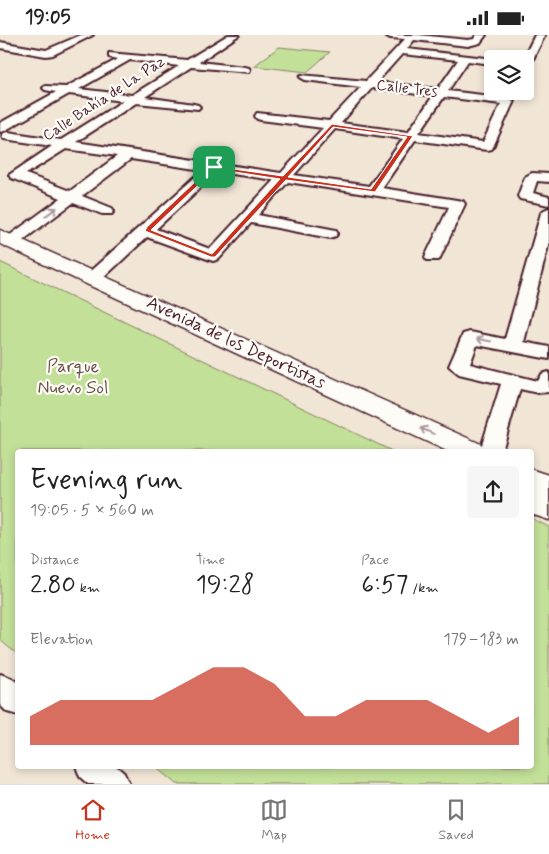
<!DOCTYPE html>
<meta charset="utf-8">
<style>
body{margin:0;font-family:Mynerve,sans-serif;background:#f6f6f6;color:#222;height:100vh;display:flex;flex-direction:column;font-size:19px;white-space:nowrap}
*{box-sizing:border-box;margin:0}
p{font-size:16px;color:#767676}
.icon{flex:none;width:28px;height:28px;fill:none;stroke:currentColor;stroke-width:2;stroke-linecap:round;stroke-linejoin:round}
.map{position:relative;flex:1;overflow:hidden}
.panel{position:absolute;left:15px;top:414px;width:519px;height:320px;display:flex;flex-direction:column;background:#fff;border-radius:5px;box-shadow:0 2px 8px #0003}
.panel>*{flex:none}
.buttons{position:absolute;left:484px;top:15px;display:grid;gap:10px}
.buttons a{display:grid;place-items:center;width:50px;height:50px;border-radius:5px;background:#fff;box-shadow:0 2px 8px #0003;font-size:25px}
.pin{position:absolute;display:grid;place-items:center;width:42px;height:42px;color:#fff;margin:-21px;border-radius:10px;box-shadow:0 2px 8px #0006}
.round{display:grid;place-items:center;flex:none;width:52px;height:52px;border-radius:5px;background:#f6f6f6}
.head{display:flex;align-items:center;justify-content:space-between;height:85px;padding:0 15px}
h1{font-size:28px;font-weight:600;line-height:38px}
.metrics{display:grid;grid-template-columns:repeat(3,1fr);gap:8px;height:85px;padding:5px 15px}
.metrics div{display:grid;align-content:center}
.metrics b{font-size:25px;font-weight:600}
.metrics small{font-size:14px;font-weight:400}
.metrics p{font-size:14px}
.chart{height:140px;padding:10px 15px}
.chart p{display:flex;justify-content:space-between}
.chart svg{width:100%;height:90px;margin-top:5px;fill:#c8321e;opacity:.7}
.status{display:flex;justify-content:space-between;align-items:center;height:35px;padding:0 25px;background:#fff;direction:ltr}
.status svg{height:14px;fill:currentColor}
.tab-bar{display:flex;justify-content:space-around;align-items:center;height:70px;border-top:1px solid #e0e0e0;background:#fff;font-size:14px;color:#767676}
.tab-bar a{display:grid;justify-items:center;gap:2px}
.tab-bar .on{color:#c8321e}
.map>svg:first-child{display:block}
</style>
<div class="status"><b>19:05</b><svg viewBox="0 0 49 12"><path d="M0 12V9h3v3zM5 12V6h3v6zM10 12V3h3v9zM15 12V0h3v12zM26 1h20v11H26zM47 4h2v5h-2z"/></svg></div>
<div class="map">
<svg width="549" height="749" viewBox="0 0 549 749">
<rect width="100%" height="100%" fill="#f1e6d6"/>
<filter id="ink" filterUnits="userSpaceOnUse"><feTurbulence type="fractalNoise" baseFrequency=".02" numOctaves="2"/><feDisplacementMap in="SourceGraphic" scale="10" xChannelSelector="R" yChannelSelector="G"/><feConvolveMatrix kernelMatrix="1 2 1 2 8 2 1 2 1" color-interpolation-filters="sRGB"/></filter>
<g filter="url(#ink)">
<!-- green -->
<g fill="#c2e098" stroke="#868062">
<path d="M279 12 330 17 307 37 254 31Z"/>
<path d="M0 227 392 416H18L17 619 0 605Z"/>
<path d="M531 483 549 492V749H176L154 731H531Z"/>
</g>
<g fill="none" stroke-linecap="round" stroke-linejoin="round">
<!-- street casing -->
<g stroke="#4a1f2b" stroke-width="4">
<g id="street">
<path d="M81 0H93L53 20 46 21 0 13V7L46 15Z"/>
<path d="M228 0H239L199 27 245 32 249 33 250 35 249 37 191 32 145 62 194 69 198 70 200 72 198 74 136 68 76 107 281 138 323 93 261 85 257 84 255 81 257 78 329 86 361 52 305 45 300 42 301 40 366 46 405 4 390 3 385 0H419L468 5 474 4 476 0H486L480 8 468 11 414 5 407 14 495 24H492V29L468 26 448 56 508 63 514 66 492 114 487 115 415 105 382 153 463 166 465 169 439 225H427L425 222 449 172 288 147 258 180 336 195 338 198 336 201 330 203 251 188 219 224 213 226 147 202 99 247H87L84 243 87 239 203 135 131 124 82 161 112 173 114 176 112 179H102L73 168 18 209H6L4 206 6 203 61 163 11 143 9 140 52 111 4 104 2 101 4 98 8 97 61 105 123 66 69 59 4 96 0 97V88L56 57 45 55 43 53 45 51 66 52 118 24 109 22V18L187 25ZM402 19 458 25 438 54 377 47ZM130 25 179 31 132 60 79 54ZM372 53 433 61 408 97 341 88ZM444 62 501 69 483 107 419 98ZM335 94 403 104 369 151 294 140ZM66 114 117 121 70 156 26 139ZM217 137 274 145 210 214 156 194Z"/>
<path d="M535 0H545L530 30 525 33V24H523Z"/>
<path d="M532 138 549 139V147L537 146 533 158 549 162V170L520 164 518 161 525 142Z"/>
<path d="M549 173V207L524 307 549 312V324L477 310 470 329 538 346 542 339 549 337V357L538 358 520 354 502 416H480L501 349 459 339 449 331 463 299 470 297 505 304 541 178 544 175Z"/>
<path d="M0 639 11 643 18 648V680L7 677 0 670Z"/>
<path d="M76 731H116L124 738 129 749H88L80 742Z"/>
</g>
</g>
<!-- secondary casing -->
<g stroke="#4a1f2b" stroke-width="3">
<g id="secondary">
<path d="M0 195 481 409 486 416H447L0 209Z"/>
<path d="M531 434 549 440V485L531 479Z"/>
</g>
</g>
<!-- street -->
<use href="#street" fill="#fdfcf7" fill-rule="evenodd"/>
<!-- secondary -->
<use href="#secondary" fill="#fdfcf7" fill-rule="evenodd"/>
</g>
<!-- one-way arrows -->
<defs><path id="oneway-shaft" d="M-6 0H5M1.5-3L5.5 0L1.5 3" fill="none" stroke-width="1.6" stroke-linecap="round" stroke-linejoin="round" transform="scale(1.25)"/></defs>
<g stroke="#ac999b">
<use href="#oneway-shaft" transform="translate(51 177) rotate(-36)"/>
<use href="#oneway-shaft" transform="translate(484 305) rotate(-169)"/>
<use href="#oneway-shaft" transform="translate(427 396) rotate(-155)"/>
</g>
</g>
<!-- route -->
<path fill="#c8321e" stroke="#fff" fill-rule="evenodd" d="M332 89 413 101 375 157 286 145 215 222H211L145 196 147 192 212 131 283 141ZM333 92 407 102 371 154 288 142ZM215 134 280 144 212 219 151 195Z"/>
<g text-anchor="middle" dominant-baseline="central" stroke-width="4.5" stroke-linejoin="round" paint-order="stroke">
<!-- far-street labels -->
<g font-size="15" fill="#4a1f2b" stroke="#fdfcf7">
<text transform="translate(407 54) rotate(7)">Calle Tres</text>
<text transform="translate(104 64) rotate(-33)">Calle Bahía de La Paz</text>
</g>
<!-- street labels -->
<g font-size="18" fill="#4a1f2b" stroke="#fdfcf7">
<text transform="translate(236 308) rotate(25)">Avenida de los Deportistas</text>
</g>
<!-- park labels -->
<g font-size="18" fill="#684f46" stroke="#fdfcf7">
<text x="73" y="332">Parque<tspan x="73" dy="21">Nuevo Sol</tspan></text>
</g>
</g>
</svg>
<div class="buttons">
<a><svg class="icon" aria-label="layers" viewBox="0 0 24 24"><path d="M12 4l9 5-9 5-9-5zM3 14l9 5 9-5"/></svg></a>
</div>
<div class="pin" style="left:214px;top:132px;background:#1e9e55"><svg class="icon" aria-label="arrive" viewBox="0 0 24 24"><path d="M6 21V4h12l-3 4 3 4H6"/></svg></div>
<section class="panel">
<div class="head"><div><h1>Evening run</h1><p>19:05 · 5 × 560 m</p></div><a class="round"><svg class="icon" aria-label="share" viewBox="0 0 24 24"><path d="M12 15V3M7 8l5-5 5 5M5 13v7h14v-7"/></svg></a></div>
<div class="metrics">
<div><p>Distance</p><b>2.80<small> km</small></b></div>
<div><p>Time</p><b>19:28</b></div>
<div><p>Pace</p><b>6:57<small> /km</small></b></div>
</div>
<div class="chart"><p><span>Elevation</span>179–183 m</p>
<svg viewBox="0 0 160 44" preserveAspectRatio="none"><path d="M0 44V30L10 22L20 22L30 22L40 22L50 14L60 6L70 6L80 14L90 30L100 30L110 22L120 22L130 22L140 30L150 38L160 30V44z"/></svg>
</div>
</section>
</div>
<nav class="tab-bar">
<a class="on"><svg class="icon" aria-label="home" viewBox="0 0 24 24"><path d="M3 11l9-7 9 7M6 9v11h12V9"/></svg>Home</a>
<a><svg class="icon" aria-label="map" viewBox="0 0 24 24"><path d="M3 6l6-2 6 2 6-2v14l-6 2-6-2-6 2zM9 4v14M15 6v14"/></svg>Map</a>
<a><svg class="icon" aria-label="saved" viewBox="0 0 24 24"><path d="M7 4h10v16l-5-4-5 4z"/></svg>Saved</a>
</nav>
